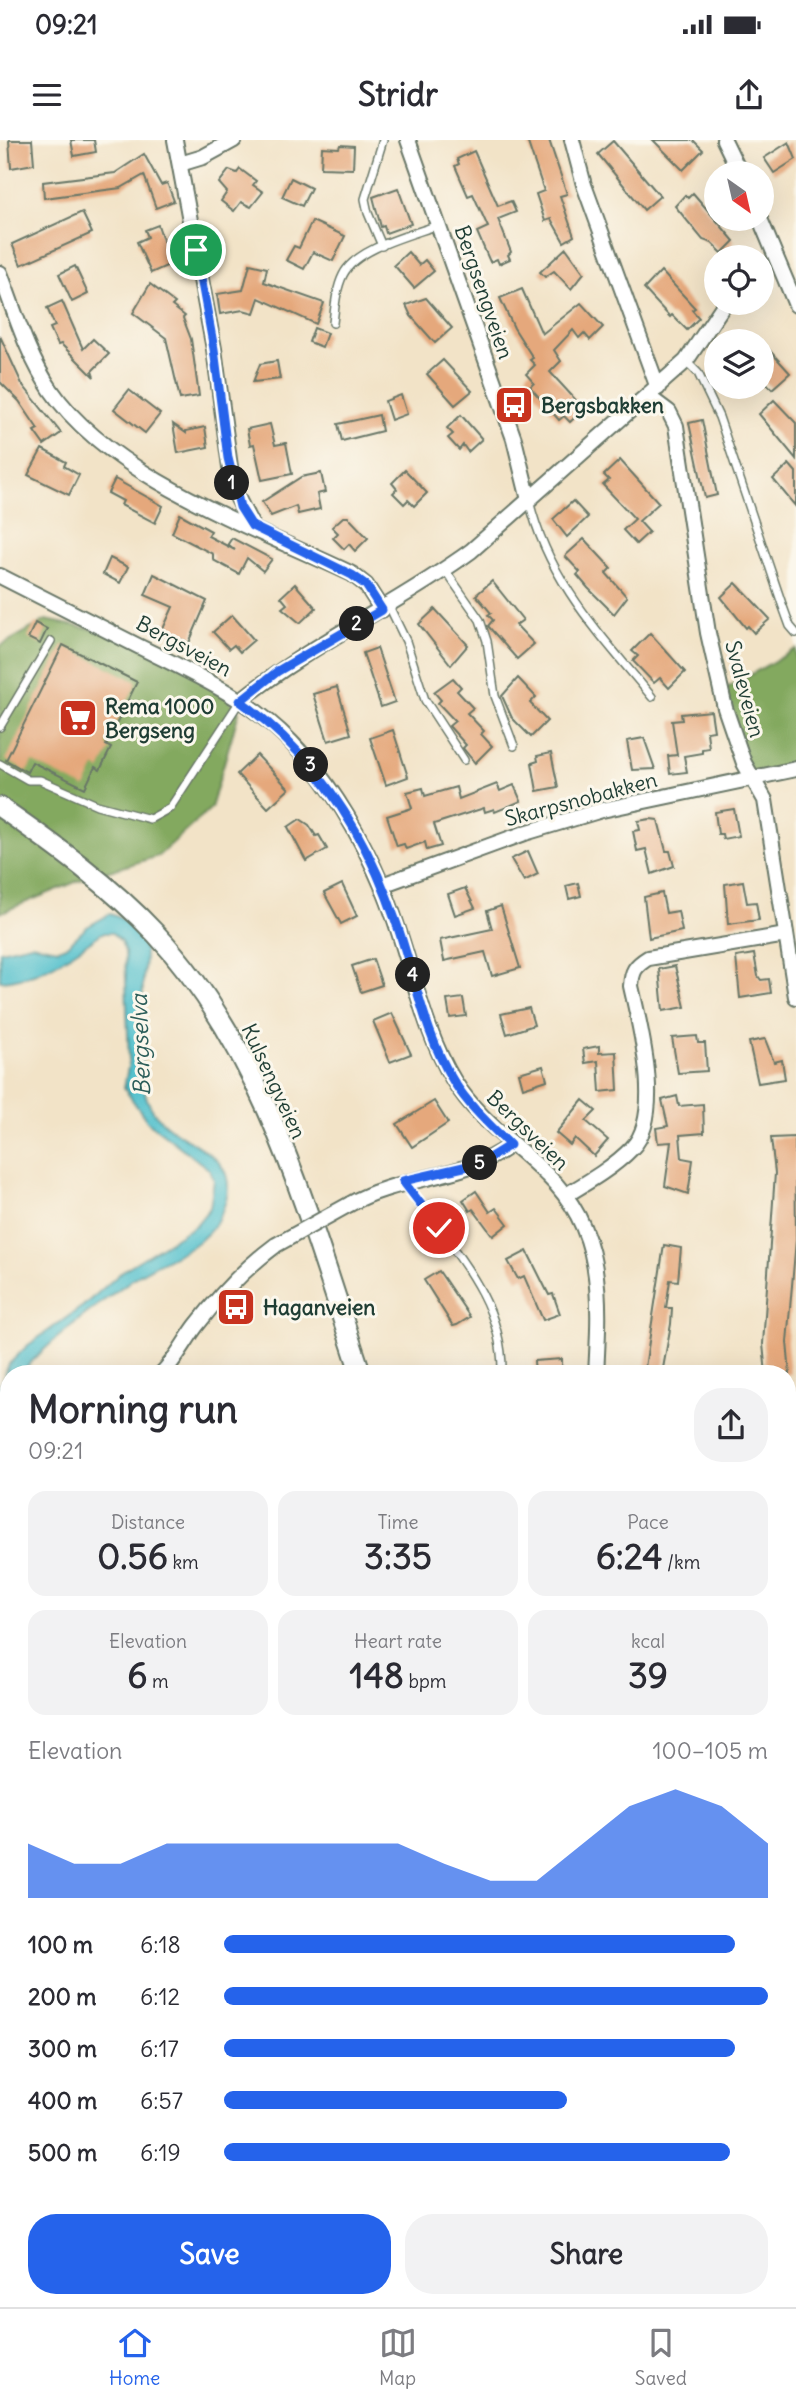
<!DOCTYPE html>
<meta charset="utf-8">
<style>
body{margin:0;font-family:Delius,sans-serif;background:#f2f2f3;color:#2b2b33;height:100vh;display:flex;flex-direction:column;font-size:26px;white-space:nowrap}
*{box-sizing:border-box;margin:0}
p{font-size:23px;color:#7c7c81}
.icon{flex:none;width:38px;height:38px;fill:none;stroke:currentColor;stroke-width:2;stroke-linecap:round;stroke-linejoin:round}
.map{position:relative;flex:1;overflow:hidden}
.panel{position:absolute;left:0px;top:1225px;width:796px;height:943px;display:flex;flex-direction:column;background:#fff;border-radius:28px 28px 0 0;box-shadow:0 7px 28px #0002}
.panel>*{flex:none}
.needle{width:46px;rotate:146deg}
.fabs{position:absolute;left:704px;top:21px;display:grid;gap:14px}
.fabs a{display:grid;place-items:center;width:70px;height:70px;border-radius:50%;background:#fff;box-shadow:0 7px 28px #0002;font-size:35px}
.pin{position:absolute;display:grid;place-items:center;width:60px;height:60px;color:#fff;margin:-30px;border:4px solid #fff;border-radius:50%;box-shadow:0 2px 7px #0007}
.km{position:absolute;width:35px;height:35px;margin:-18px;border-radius:50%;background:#222;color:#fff;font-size:19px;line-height:35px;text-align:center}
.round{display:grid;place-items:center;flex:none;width:74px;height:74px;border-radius:28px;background:#f2f2f3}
.headline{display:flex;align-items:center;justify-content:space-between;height:119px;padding:0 28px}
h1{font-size:38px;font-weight:800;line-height:52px}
.metrics{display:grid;grid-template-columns:repeat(3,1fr);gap:10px;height:119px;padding:7px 28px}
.metrics div{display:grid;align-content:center;border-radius:18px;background:#f2f2f3;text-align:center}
.metrics b{font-size:35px;font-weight:800}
.metrics small{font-size:19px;font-weight:400}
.metrics p{font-size:19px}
.chart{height:196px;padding:14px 28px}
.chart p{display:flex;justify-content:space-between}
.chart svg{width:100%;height:126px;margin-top:7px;fill:#2563eb;opacity:.7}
.cta{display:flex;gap:14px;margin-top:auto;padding:14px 28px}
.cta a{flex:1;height:80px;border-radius:28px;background:#2563eb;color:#fff;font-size:28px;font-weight:800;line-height:80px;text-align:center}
.cta a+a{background:#f2f2f3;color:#2b2b33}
ul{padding:0 28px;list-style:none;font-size:23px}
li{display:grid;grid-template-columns:112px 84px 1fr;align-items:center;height:52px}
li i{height:18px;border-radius:9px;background:#2563eb}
.status{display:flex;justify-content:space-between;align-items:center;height:49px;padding:0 35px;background:#fff;direction:ltr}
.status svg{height:19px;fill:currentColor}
header{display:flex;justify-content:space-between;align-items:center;height:91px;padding:0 28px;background:#fff;font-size:32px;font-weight:800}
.dock{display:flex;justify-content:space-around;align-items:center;height:98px;border-top:2px solid #e1e1e2;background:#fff;font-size:19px;color:#7c7c81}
.dock a{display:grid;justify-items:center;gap:4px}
.dock .active{color:#2563eb}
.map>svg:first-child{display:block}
</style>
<div class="status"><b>09:21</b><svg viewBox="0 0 49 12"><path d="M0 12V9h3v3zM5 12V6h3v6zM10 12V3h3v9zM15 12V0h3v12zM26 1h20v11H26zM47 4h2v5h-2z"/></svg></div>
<header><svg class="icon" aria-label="menu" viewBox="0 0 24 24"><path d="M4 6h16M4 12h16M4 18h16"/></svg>Stridr<svg class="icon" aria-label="share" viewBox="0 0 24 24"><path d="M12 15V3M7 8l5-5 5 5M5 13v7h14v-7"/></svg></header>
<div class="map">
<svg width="796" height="2167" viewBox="0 0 796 2167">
<rect width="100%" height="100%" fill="#fbf7ec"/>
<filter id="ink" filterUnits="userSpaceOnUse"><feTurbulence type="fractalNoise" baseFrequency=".0143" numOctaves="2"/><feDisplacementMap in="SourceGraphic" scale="14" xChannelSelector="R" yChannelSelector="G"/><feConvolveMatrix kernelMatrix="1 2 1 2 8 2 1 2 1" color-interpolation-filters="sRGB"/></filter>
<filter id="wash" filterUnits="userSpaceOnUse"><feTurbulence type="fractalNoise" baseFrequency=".00686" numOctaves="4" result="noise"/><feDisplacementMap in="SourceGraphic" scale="28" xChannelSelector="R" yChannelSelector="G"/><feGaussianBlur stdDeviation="1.57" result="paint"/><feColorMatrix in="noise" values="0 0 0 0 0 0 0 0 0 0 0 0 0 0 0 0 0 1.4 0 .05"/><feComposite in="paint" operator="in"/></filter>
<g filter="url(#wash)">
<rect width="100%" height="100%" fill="#f2e3c7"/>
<!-- built -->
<path fill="#f7d0cc" d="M0 1402 9 1422 7 1462 0 1473Z"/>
<!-- green -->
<path fill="#a4c36b" stroke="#628050" stroke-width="2" d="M653 2160H759L763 2167H654Z"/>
<!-- forest -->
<g fill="#83a95f" stroke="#51734a" stroke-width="2">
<path d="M46 480 126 496 216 545 239 572 211 668 158 716 83 739 0 773V506Z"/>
<path d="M796 509V635L744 640 723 550Z"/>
</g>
<!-- water -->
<g fill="#54c1cd" stroke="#3a7f80" stroke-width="2">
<path d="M110 774C126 779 139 788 144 805 147 817 143 830 143 842 143 871 138 934 147 959 165 1011 260 1004 217 1081 201 1110 160 1119 134 1138 95 1167 53 1197 20 1234H9V1325L0 1309V1246L9 1224 27 1206 83 1166 124 1130 196 1085 210 1068 214 1040 210 1030 148 982 124 948 129 922 125 812 121 801 112 793H102C70 815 40 839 0 841V811L31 804 58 809 68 805 87 787Z"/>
<path d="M9 1822V2160H275L277 2167H0V1826Z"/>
</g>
<g id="blocks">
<!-- building -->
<g fill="#e5a87b">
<path d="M9 0H32L34 24 11 28Z"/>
<path d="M71 0H94L96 12 74 16Z"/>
<path d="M527 0H549L567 54 560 56 574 96 564 102 551 79 545 81 536 54 544 51Z"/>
<path d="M653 0H693L703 10 683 30Z"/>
<path d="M613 1 660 56 644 70 598 14Z"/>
<path d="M789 2 796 19 774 33 764 18Z"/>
<path d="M340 5 354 6 353 29 321 28 322 7 339 8Z"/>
<path d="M474 11 498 66 511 61 516 72 498 79 511 112 508 115 510 119 499 124 497 119 490 122 477 92 488 87 473 54 468 56 455 26 459 24 457 19Z"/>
<path d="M144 14 161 45 167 43 174 61 156 68 144 35 121 48 44 58 43 42 115 33Z"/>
<path d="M240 29 256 41 253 45 263 52 251 67 241 62 234 71 221 61 227 52 219 43 229 30 237 33Z"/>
<path d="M291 38 311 48 302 66 282 57Z"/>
<path d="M398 48 411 84 386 93 384 86 381 87 373 57Z"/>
<path d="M693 53 734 101 722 113 712 103 703 100 675 66 685 55 688 58Z"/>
<path d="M82 72 92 93 21 125 12 104Z"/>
<path d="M312 81 345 96 333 121 313 112 304 129 286 120 294 106 299 108Z"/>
<path d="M158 85 171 124 151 133 137 102 148 97 145 90Z"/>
<path d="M566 108 584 133 571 149 554 131 545 137 540 132Z"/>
<path d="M408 112 419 125 425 120 434 131 414 148 394 125Z"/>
<path d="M250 124 267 128 264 142 324 163 316 184 259 158 254 173 243 170 220 174 217 154 243 150Z"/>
<path d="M75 126 88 154 72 162 59 134Z"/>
<path d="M661 131 695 168 692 170 699 178 687 190 672 175 670 177 644 149Z"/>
<path d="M150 144 175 163 172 166 185 176 183 178 191 199 199 256 180 259 166 198 133 173Z"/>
<path d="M522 149 542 194 581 163 603 187 590 200 584 193 579 198 573 190 554 210 561 221 550 232 584 269 570 282 564 276 559 280 530 247 534 243 526 234 535 225 530 220 533 218 514 188 500 158Z"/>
<path d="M426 158 452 188 435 203 411 176 406 165Z"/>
<path d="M62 161 83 209 93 199 109 214 92 231 94 237 61 204 58 205 50 188 55 186 47 168Z"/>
<path d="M314 188 327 193 322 207 309 202Z"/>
<path d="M0 196 22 244 61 293 44 305 34 291 38 289 19 261 0 242Z"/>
<path d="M761 201 790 233 772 249 761 237Z"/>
<path d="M443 220 472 251 455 265 427 234Z"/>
<path d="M277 221 280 239 253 242 260 224Z"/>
<path d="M129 250 160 274 145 293 114 269Z"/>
<path d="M401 255 407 274 391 280 385 261Z"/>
<path d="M774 260 796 283V319L759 274Z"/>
<path d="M379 275 382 291 342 301 338 284Z"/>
<path d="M461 275 482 299 468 312 463 305 459 310 448 298 453 294 447 288Z"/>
<path d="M702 280 717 355 705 358 689 283Z"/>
<path d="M173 284 186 293V291L205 287 208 307 178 313Z"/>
<path d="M270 284 275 305 286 303 292 334 262 340 254 304 250 305 247 289Z"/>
<path d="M42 309 66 322 64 326 79 335 69 355 28 335Z"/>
<path d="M620 320 659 363 639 381 649 392 636 404 623 390 635 379 603 345 609 340 604 335Z"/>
<path d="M789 324 796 332V367L773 339Z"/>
<path d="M405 330 427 353 414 366 408 360 404 364 393 353 397 349 392 343Z"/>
<path d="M321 333 325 352 317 354 320 369 298 374 296 366 271 376 262 362 301 337Z"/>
<path d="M115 339 163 366 155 383 121 365 123 361 108 353Z"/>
<path d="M573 361 588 377 567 397 553 379Z"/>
<path d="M180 374 211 391 208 396 235 410 228 404 232 398 272 419 263 431 247 418 239 434 213 420V414L172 393Z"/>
<path d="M343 377H348L368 398 355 411 349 404 344 409 333 398 338 393 332 387Z"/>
<path d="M584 399 611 428 606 433 627 457 614 474 588 448 577 435 580 432 565 416Z"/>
<path d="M110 418 128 427 120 443 103 434Z"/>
<path d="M154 434 207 461 189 503 162 491 173 467 145 455Z"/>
<path d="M492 441 523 480 516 485 534 504 517 519 488 486 493 480 488 475 491 473 476 455Z"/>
<path d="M736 443 770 479 754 493 748 486 746 488 721 457Z"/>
<path d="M295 444 316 468 300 483 282 468 287 464 281 457Z"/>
<path d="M435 469 468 505 451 525 419 484Z"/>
<path d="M232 475 254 500 240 512 234 505 229 509 213 492Z"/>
<path d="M35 483 47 489 40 504 28 498Z"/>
<path d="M650 493 685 532 669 548 660 538 654 543 633 521 638 516 632 511Z"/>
<path d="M63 505 137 542 106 605 111 608 100 630 95 627 85 648 32 622 27 632 6 620Z"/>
<path d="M377 508 395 562 381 567 363 513Z"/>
<path d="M453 538 461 547 457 551 473 568 467 573 484 591 481 594 492 606 475 623 463 608 466 605 449 586 455 581 438 563 441 560 434 552Z"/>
<path d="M518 538 536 557 530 563 547 581 531 597 512 578 502 556Z"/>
<path d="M337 547 351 594 328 601 313 554Z"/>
<path d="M711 571 714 591 707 592 709 608 702 609V613L684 616 687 632 670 634 668 616 677 615 672 581 682 580 681 574Z"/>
<path d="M393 590 408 637 386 645 370 598Z"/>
<path d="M644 598 655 629 632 630 627 601Z"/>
<path d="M551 613 558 647 537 651 532 623 538 621 537 616Z"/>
<path d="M257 615 289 649 268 668 237 634Z"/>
<path d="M497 644 500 651 514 645 521 661 495 672 494 669 485 672 484 668 434 684 441 706 427 710 425 702 406 709 404 704 397 706 387 676 412 668 407 652 423 648 425 656 456 647 459 659Z"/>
<path d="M734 669 739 696 723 699 722 694H718L715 672Z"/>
<path d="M300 679 309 685 316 696 319 695 327 709 306 721 288 687Z"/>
<path d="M650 679 658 680 666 711H670L674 726 652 734 646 709 637 711 633 691 640 690 638 681Z"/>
<path d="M528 711 538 734 524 741 511 719Z"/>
<path d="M743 741 747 763 756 762 759 780 728 784 725 744Z"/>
<path d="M578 743 581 756 569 759 566 746Z"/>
<path d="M342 744 357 776 341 784 324 753Z"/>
<path d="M465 748 475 768 455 775 448 754Z"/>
<path d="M662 753 666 773 678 771 682 791 649 798 644 757Z"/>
<path d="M501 766 520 828 492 836 485 812 444 821 440 800 492 789 487 771Z"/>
<path d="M754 814 758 836 761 840 769 839 771 853 740 858 736 817Z"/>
<path d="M373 819 382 845 361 852 352 826Z"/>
<path d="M675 826 685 867 663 871 659 829Z"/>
<path d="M463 858 466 876 450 878 447 860Z"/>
<path d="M529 868 534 885 507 894 501 874Z"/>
<path d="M392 873 411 914 390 922 373 881Z"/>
<path d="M697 896 698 903H705L707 931 678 933 672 898Z"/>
<path d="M765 899 774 922 782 920 785 939 758 943 749 902Z"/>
<path d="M599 906V913L616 912 618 950 600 952 598 921 585 923 583 909Z"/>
<path d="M543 926 547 940 523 948 519 933Z"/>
<path d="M677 956 679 966 703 964 704 993 680 995 682 1018 693 1020 688 1054 665 1046 671 1002 658 1003 656 988 668 986 662 960Z"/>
<path d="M583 960 596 971 586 981 608 1000 594 1016 575 998 570 1005 556 993Z"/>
<path d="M434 961 448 983 412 1007 397 984Z"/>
<path d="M795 997 796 1100 787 1202 790 1234H766L763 1204 775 1033 771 998Z"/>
<path d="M476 1051 490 1072 496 1068 508 1084 493 1096 473 1069 470 1071 463 1060Z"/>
<path d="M664 1105 681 1108 678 1141 670 1140 666 1168H672L671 1184 662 1234H644Z"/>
<path d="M527 1111 549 1155 553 1154 560 1174 543 1180 524 1136 518 1139 508 1121Z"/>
<path d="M439 1131 470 1177 457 1185 453 1186 424 1140Z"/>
<path d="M562 1219V1234H535L534 1221Z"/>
</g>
</g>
</g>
<g filter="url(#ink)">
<use href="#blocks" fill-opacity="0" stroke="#697767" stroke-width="2"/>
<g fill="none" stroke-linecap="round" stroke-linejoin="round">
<!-- service casing -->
<g stroke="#697767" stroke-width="10">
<g id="service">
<path d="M382 106 368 73 365 59 383 0"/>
<path d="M333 183C335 167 336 149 343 135 356 108 411 95 438 85"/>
<path d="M686 221 698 233 719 277 782 464 790 486 796 493"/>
<path d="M529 360C548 441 601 495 652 557"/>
<path d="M445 430 480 480 487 501 495 556 514 606"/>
<path d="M389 466 406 501 425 560 464 620"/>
<path d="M0 587 51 501"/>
<path d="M0 624 28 640H40L97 665 150 679 170 668 240 561"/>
<path d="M404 1042C444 1102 504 1155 502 1234"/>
<path d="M0 1390 9 1405"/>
<path d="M0 1485 9 1470"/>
<path d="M0 1782 9 1776"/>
</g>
</g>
<!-- minor casing -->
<g stroke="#697767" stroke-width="18">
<g id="minor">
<path d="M175 0 214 209 233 349 252 386"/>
<path d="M408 0 514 299 529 360"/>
<path d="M572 0 584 45 658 248"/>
<path d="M724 0 740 33"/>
<path d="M180 24 203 17 234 0"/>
<path d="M760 79 796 165"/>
<path d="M0 133C15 172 27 215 51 250 111 338 258 389 352 434L366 445 382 470"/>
<path d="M649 257 669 272 676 286 708 493 725 568 737 603 744 623 765 660 796 857"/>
<path d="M0 436C46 459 92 483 138 506 192 533 249 558 291 602 331 643 360 694 382 746 410 809 418 882 454 941 478 980 515 1003 547 1035 605 1090 600 1161 596 1234"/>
<path d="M240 561C312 503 397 465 471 411L686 221 725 163"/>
<path d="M382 745 525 693 602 670 796 629"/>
<path d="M566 1055C588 1042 614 1027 632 1008 664 975 640 887 631 846 632 831 635 826 648 818L786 795"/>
<path d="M350 1064C401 1035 465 1040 510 1005"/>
<path d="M161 1234C176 1220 184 1202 196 1186 219 1156 246 1127 276 1105"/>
<path d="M0 1350 9 1343"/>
<path d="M788 1354 796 1341"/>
<path d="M788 1562 796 1576"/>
<path d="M788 1930 796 1928"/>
<path d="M513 2160 515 2167"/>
</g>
</g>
<!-- secondary casing -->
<g stroke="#697767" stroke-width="23">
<g id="secondary">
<path d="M0 667C55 705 110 745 156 794 266 911 311 1085 361 1234"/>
<path d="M788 2048 796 2046"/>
</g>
</g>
<!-- path -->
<g stroke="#697767" stroke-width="2.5" stroke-dasharray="5 5" stroke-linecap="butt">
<path d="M0 1986 9 1988"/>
<path d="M0 2084H2"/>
</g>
<!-- service -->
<use href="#service" stroke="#fff" stroke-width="7"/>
<!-- minor -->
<use href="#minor" stroke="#fff" stroke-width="14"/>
<!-- secondary -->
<use href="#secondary" stroke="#fff" stroke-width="19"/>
<!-- minor-bridge casing -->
<g stroke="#697767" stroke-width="18" stroke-linecap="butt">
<path id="minor-bridge" d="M276 1105 350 1064"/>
</g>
<!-- minor-bridge -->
<use href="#minor-bridge" stroke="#fff" stroke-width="14"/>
</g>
</g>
<g fill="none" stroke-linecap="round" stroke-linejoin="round" filter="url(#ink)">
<!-- route casing -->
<g stroke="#fff" stroke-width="14">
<path id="route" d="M196 110 214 209 228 318 240 367 252 386 352 435 366 445 382 470 278 531 240 561C316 615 366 694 396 782 415 835 424 894 454 942 469 966 490 985 510 1005L481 1023 403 1041 439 1088"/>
</g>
<!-- route -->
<use href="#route" stroke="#2563eb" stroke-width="9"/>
</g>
<!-- icons -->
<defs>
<g id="bus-square" transform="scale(2.0125)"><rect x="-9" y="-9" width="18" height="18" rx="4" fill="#c8321e" stroke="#fbf7ec"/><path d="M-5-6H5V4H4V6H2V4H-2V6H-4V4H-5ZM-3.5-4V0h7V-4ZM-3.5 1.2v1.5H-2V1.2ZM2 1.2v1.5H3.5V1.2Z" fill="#fff"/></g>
<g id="supermarket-square" transform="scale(2.0125)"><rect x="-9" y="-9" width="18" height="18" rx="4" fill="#c8321e" stroke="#fbf7ec"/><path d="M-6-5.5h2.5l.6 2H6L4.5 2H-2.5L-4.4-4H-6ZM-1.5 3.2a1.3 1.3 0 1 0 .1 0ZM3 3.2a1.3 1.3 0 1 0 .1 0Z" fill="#fff"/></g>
</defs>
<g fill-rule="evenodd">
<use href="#bus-square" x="514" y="265"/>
<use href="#supermarket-square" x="78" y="578"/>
<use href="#bus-square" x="236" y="1167"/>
</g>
<g text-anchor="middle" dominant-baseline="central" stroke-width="6" stroke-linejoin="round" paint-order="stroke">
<!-- street labels -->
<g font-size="21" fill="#1f3d34" stroke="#fbf7ec">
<text transform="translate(484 152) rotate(71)">Bergsengveien</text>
<text transform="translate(184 506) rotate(28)">Bergsveien</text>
<text transform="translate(745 549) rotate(75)">Svaleveien</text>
<text transform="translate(581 659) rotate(-15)">Skarpsnobakken</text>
<text transform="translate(274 941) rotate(65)">Kulsengveien</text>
<text transform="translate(528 990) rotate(44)">Bergsveien</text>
</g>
<!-- poi labels -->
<g font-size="21" font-weight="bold" fill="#1f3d34" stroke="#fbf7ec" text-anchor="start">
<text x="541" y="265">Bergsbakken</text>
<text x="105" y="566">Rema 1000<tspan x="105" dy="24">Bergseng</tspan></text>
<text x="263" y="1167">Haganveien</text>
</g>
<!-- water labels -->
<g font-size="23" font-style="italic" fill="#2c5e5a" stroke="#fbf7ec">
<text transform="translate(140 905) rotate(-92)">Bergselva</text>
</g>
</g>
</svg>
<div class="fabs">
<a><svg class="needle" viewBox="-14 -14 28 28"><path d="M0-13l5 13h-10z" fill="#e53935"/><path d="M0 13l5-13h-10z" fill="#7c7c81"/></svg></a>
<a><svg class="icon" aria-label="locate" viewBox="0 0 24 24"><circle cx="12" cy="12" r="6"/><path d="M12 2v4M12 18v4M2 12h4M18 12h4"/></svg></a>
<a><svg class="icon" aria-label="layers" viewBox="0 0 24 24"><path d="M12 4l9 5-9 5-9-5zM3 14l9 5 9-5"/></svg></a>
</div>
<div class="pin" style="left:196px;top:110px;background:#1e9e55"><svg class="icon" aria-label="arrive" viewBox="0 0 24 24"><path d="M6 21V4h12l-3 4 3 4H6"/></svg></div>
<div class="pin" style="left:439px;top:1088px;background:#d93025"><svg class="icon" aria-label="check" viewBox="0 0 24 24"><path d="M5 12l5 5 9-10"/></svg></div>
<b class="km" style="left:232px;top:343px">1</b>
<b class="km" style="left:357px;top:484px">2</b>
<b class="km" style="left:311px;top:625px">3</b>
<b class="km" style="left:413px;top:835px">4</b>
<b class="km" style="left:480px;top:1023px">5</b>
<section class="panel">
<div class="headline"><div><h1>Morning run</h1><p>09:21</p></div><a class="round"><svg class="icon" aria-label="share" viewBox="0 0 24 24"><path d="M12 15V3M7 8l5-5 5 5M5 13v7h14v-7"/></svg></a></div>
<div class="metrics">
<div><p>Distance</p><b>0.56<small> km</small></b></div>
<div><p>Time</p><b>3:35</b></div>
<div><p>Pace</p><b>6:24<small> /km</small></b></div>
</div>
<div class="metrics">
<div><p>Elevation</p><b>6<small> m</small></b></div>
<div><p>Heart rate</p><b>148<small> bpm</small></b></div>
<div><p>kcal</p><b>39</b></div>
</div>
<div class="chart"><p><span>Elevation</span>100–105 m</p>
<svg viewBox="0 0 160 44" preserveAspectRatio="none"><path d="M0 44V25L10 32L20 32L30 25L40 25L50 25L60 25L70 25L80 25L90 32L100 38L110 38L120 25L130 12L140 6L150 12L160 25V44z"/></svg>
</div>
<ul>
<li><b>100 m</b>6:18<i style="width:94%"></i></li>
<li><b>200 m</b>6:12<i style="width:100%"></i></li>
<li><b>300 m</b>6:17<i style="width:94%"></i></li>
<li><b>400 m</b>6:57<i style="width:63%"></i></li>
<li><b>500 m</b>6:19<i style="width:93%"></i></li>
</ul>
<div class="cta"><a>Save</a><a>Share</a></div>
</section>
</div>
<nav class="dock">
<a class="active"><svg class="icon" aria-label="home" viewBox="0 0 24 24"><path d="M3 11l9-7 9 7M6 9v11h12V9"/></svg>Home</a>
<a><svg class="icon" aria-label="map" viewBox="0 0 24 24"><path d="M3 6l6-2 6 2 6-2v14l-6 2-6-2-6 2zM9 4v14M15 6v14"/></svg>Map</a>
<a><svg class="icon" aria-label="saved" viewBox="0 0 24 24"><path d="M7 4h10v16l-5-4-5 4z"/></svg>Saved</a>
</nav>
